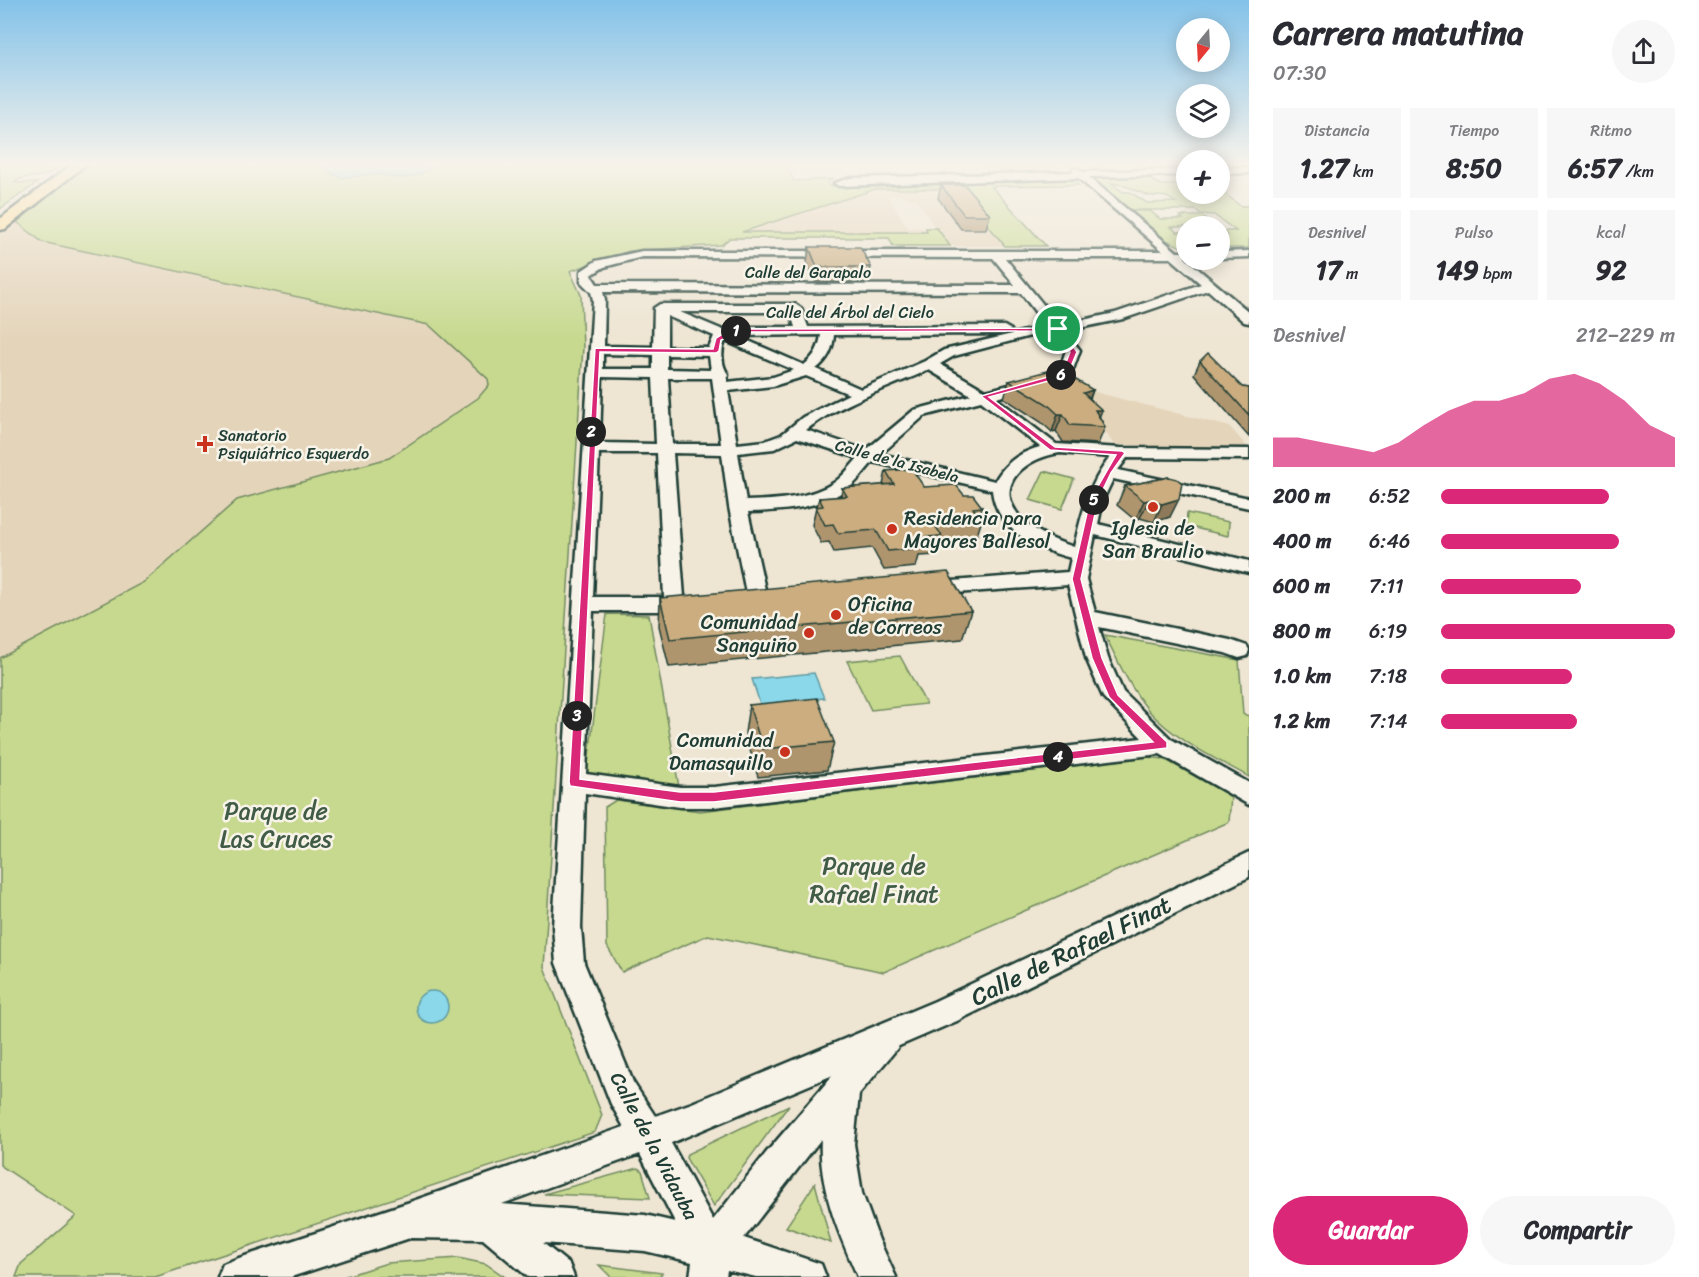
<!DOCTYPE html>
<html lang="es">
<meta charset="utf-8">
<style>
body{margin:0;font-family:Sriracha,sans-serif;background:#f7f7f7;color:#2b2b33;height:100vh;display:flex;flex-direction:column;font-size:22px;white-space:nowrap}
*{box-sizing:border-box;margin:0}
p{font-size:20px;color:#7c7c81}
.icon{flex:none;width:33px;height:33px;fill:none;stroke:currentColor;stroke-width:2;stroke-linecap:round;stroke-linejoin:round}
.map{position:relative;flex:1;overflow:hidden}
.panel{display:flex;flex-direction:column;background:#fff;width:450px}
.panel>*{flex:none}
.needle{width:39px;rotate:198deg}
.buttons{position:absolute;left:1176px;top:18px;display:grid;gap:12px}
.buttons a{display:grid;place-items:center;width:54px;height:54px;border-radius:50%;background:#fff;box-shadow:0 3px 15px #0003;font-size:30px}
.pin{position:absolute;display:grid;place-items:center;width:51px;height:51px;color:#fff;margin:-26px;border:3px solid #fff;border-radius:50%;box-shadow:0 2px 6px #0007}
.km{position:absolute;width:30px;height:30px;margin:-15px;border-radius:50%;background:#222;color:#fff;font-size:16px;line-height:30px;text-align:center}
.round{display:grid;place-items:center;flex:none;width:63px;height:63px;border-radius:32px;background:#f7f7f7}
.summary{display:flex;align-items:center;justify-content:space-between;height:102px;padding:0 24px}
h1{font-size:33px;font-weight:700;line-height:45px}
.stats{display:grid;grid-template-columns:repeat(3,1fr);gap:9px;height:102px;padding:6px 24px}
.stats div{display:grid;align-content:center;border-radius:0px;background:#f7f7f7;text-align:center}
.stats b{font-size:26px;font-weight:700}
.stats small{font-size:16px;font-weight:400}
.stats p{font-size:16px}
.chart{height:168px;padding:12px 24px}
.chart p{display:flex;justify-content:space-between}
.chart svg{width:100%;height:108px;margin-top:6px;fill:#db2777;opacity:.7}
.action{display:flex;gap:12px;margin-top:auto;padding:12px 24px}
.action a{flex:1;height:69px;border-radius:36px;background:#db2777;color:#fff;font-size:24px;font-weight:700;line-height:69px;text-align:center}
.action a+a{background:#f7f7f7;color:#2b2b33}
ul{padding:0 24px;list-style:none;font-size:20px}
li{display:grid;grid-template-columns:96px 72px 1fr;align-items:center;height:45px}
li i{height:15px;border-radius:8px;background:#db2777}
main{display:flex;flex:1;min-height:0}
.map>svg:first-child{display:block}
</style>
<main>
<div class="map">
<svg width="1249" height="1277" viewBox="0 0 1249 1277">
<rect width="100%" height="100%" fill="#eee5d3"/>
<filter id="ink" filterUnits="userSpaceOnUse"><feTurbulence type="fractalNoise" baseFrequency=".0167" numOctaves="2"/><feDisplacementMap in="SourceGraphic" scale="12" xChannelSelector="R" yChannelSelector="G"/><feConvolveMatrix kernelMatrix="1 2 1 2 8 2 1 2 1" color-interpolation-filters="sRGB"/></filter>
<g filter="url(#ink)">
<!-- built -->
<g fill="#e4d4ba">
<path d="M978 162H1054L1067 173 976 175 973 171H983Z"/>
<path d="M876 189H958L1005 246H950L938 229 932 227 934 226 916 199H906L903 195 888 196 908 228H926L928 232H740Z"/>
<path d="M16 221 42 242 430 325 488 379 489 385 478 397 389 458 237 500 144 582 0 658V233Z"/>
<path d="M1083 389 1230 427 1249 449 1114 445 1079 391Z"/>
</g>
<!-- green -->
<g fill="#c6d98e" stroke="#728b61" stroke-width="1.5" fill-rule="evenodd">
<path d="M0 162H62C47 184 27 171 14 183H37L0 209Z"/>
<path d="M88 162H784L794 181 832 179 828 182V185L840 187 854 184 1070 179 1078 185 991 186 1046 246H1005L958 189H876L742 232H927L926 228H937L950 246H893L889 238H730L721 245 629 251 570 271 581 295 583 347 544 967 602 1115 595 1132 155 1277H16L21 1264 76 1216 0 1165V658L144 582 237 500 389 458 478 398 489 385 488 379 429 325 42 242 16 221Z"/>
<path d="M1142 175 1161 185H1186V194H1220V189L1240 206H1249V248H1220V235H1227L1223 231H1236L1214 215 1201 214 1196 210H1126L1090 176ZM1111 183C1127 184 1133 190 1147 195 1159 199 1162 192 1175 202L1147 203 1130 192H1123Z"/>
<path d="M1129 211H1150L1160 219H1183L1180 216H1202L1215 226 1171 227 1177 232H1186V248C1163 242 1148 226 1129 211Z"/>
<path d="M1044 471 1074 479 1062 509 1030 500Z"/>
<path d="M1187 513 1229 522 1228 536 1186 526Z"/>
<path d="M607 614 649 615 680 793 586 779Z"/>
<path d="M1105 635 1239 660 1243 714 1249 716V777C1215 758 1175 740 1149 711 1130 688 1118 662 1105 635Z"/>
<path d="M900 656 926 704 871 710 847 661Z"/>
<path d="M1147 757 1164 759 1231 796 1229 822 884 972 708 935 622 972 607 946 605 807 616 800 700 811Z"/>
<path d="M789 1105 714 1206 686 1158 687 1154Z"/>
<path d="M638 1168 642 1171 650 1198 544 1194Z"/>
<path d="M815 1183 831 1243 786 1227Z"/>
<path d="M458 1258 486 1264 505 1277H343L387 1263Z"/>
<path d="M599 1265 662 1273 659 1277H611Z"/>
</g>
<!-- water -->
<g fill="#8bd8ea" stroke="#609aa1" stroke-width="1.5">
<path d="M327 162H437C430 171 410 179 398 178 390 177 383 174 375 174 358 174 339 184 326 168Z"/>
<path d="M814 673 824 698 760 704 752 679Z"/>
<circle cx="432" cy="1007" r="16"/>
</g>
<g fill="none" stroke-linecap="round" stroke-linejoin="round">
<!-- minor casing -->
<g stroke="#1f3d34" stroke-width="5">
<g id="minor">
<path d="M1249 167V173L1220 174V168Z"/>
<path d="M1076 168 1083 172 1186 169V175L1089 177 1177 252H1186L1185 258 1249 312V323L1244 322 1208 290 1123 319 1065 331 1080 350 1070 378 996 398 1056 444 1121 448 1249 449V459L1127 458 1118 470 1249 498V508L1113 479 1103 500 1098 524 1249 561V573L1095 535 1086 579 1095 612 1230 640 1247 646 1249 650 1247 656 1239 658 1225 653 1099 627 1108 658 1123 692 1171 739 1249 783V805L1160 754 714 807H680L585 793 581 927 584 963 633 1082 655 1116 692 1103 935 1001 1249 853V877L957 1021 899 1046 859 1094 854 1144 862 1193 879 1240 896 1277H858C839 1235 818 1186 821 1139L744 1238 821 1264 826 1277H756L727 1270 726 1277H690L692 1262 645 1251 543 1243 569 1264 574 1277H528L483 1239 410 1238 291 1277H218L223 1264 236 1259 410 1202 624 1127 611 1104 556 963 553 927 593 300 591 292 581 282V271L596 261 642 251H1163L1078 178 839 186 834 183 851 178 1072 172 1073 169ZM642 257 993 258 1015 285 597 284 591 275 604 267ZM1005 258H1171L1201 284 1115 313 1060 325ZM603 292 1021 293 1046 326 944 350 925 361 861 389 816 369C828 360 833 349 834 335L1004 334 1011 330 1004 326 808 327 801 308 795 304H660L654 308 653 347 604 346 605 300ZM680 312H790L795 327H742L723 330ZM667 316 714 336 709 348 667 347ZM1053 333 1066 350 1059 372 986 391 940 364 954 356 1038 334ZM821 335C819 348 815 356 804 365L737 336ZM725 341 794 370 773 377 727 382 728 374C721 365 721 350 725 341ZM603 354 653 355V369H603ZM667 355 709 356 711 370 667 369ZM929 370 971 395 914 410 866 450 806 430C837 405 892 386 929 370ZM806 376 849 394 803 417 781 435 765 441 737 444 728 391 773 386ZM602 377 653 378 656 444 600 443ZM668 378H712L721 444H672ZM981 401 1040 447C1020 452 1005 463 995 481L881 454 924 416ZM797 438 858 458C851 466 843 476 835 482 808 499 776 500 746 501L738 453 774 449ZM599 453H657L664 597H593ZM673 453 722 454 729 507 748 603 751 608 758 610 765 608 768 603 748 512C781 511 819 509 847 489 857 483 865 470 873 462L992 490C996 530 1037 549 1071 558L1068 572 927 583 920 585 917 589 920 593 927 595 1068 585 1086 658 1103 697 1142 738 714 787H680L586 774 593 611H687L694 609 697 604 694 599 684 597ZM1060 453 1110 457C1088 486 1082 513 1074 547 1055 541 1035 532 1021 518 990 484 1028 457 1060 453ZM833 1075 766 1153 713 1220 671 1143ZM640 1154 675 1222 645 1215 502 1204Z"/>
<path d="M1249 251V257L1220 258V252Z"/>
</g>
</g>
<!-- major casing -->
<g stroke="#1f3d34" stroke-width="5">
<path id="major" d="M75 162H89L5 229 0 230V219Z"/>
</g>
<!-- minor -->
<use href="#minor" fill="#f7f3e8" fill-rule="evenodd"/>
<!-- major -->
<use href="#major" fill="#fedd96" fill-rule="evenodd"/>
</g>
<!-- wall -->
<g fill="#af956e" stroke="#1f3d34" stroke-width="1.5">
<path d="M941 185 990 215 986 229H961L938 198Z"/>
<path d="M809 247 871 267 868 282H815L807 262Z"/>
<path d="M1200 361 1242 387 1249 388V437L1194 374Z"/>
<path d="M1009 381 1093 390 1090 399 1105 427 1098 444 1063 442 1056 431 1052 432 1041 422 1004 398Z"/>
<path d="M886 471 924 487 964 495 982 507 979 516 982 520 976 538 941 541 937 555 919 556 916 567 884 570 872 548 834 552 829 542 821 543 812 525 816 507H817L819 498 841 497 842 488 883 485Z"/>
<path d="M1169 477 1170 517 1154 522 1140 518 1135 520 1117 505 1125 486Z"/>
<path d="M660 598 971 611 962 639 669 667 659 626Z"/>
<path d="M749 705 834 742 827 770 758 777 745 733Z"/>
</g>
<!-- shaded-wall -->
<g fill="#8e795a" stroke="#1f3d34" stroke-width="1.5">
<path d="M1093 390 1086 407 1083 393Z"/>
<path d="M1095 410H1102L1096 426Z"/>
<path d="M1058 414H1063L1056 431 1052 432Z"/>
<path d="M1179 499 1170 517 1154 522 1162 504Z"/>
<path d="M1149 500 1140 518 1135 520 1144 501Z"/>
</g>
<!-- building -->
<g fill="#cbad80" stroke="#1f3d34" stroke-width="1.5">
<path d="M941 185H965L990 215H964Z"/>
<path d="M809 247H860L871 267H817Z"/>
<path d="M1208 353 1242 387 1249 388V415L1200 361Z"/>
<path d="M1071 365V377L1093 390 1083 393 1102 410H1095L1105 427 1070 425 1063 414H1058L1047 404 1009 381Z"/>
<path d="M912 469 924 487 956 485 964 495H973L982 507 973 508 982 520 934 524 942 536 914 538 921 548 888 551 876 530 838 533 833 524 825 525 816 507 823 506 819 498 847 496 842 488 894 484 886 471Z"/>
<path d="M1169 477 1177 479 1182 483 1179 499 1162 504 1149 500 1144 501 1125 486Z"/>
<path d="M948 572 971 611 670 639 660 598Z"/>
<path d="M817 698 834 742 763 749 749 705Z"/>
</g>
</g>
<!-- sky -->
<linearGradient id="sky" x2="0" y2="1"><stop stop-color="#83c2e9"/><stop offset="0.48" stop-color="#f7f3eb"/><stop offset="1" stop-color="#f7f3eb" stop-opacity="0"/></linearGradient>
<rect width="1249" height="341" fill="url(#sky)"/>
<!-- route -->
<path fill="#db2777" stroke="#fff" stroke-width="1.5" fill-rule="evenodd" d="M1060 328 1077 352 1067 376 989 397 1055 447 1122 451 1125 453 1111 473 1098 500 1081 579 1102 658 1118 695 1167 742V748L714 802H680L570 786 569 782 595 348 713 349 716 338 726 332 742 329ZM1056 331 1070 352 1062 373 981 396 1050 450 1116 455 1090 500 1072 579 1092 658 1109 697 1153 742 714 792H680L580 779 600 352 716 353 719 351 721 340 742 332Z"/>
<!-- markers -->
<g fill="#c8321e" stroke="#f7f3e8" stroke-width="2">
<path d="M202 435h6v6h6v6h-6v6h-6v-6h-6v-6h6z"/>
<circle cx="1153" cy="507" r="6"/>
<circle cx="892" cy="529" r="6"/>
<circle cx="836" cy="615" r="6"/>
<circle cx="809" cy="633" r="6"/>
<circle cx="785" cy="752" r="6"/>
</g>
<g text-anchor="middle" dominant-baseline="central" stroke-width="5" stroke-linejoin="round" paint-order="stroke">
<!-- far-street labels -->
<g font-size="16" fill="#1f3d34" stroke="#f7f3e8">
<text x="808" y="272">Calle del Garapalo</text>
<text x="850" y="312">Calle del Árbol del Cielo</text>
<text transform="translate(897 461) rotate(15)">Calle de la Isabela</text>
</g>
<!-- far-poi labels -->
<g font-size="16" fill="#1f3d34" stroke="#f7f3e8" text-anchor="start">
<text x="218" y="435">Sanatorio<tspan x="218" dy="18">Psiquiátrico Esquerdo</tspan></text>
</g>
<!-- poi labels -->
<g font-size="20" fill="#1f3d34" stroke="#f7f3e8" text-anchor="start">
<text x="904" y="518">Residencia para<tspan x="904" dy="23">Mayores Ballesol</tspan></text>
<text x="1153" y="528" text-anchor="middle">Iglesia de<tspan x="1153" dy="23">San Braulio</tspan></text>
<text x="848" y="604">Oficina<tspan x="848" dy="23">de Correos</tspan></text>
<text x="797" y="622" text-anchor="end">Comunidad<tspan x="797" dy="23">Sanguiño</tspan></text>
<text x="773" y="740" text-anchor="end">Comunidad<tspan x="773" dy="23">Damasquillo</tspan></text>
</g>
<!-- street labels -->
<g font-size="20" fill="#1f3d34" stroke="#f7f3e8">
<text transform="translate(654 1146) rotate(62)">Calle de la Vidauba</text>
</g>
<!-- near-park labels -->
<g font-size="24" fill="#405c46" stroke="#f7f3e8">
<text x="276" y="811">Parque de<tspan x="276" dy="28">Las Cruces</tspan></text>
<text x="874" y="866">Parque de<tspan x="874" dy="28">Rafael Finat</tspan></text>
</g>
<!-- near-street labels -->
<g font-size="24" fill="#1f3d34" stroke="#f7f3e8">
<text transform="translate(1071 951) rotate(-26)">Calle de Rafael Finat</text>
</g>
</g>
</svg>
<div class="buttons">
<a><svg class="needle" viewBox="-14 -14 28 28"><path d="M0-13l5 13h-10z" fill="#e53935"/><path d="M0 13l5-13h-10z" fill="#7c7c81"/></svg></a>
<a><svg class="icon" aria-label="layers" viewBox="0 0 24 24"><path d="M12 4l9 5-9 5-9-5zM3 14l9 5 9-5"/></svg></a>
<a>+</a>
<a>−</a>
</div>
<div class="pin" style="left:1058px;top:329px;background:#1e9e55"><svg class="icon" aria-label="arrive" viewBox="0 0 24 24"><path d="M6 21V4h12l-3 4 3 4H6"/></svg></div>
<b class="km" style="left:736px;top:331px">1</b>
<b class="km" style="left:591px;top:432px">2</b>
<b class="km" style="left:577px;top:716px">3</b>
<b class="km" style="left:1058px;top:757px">4</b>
<b class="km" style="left:1094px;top:500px">5</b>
<b class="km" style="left:1061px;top:375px">6</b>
</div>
<section class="panel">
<div class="summary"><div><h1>Carrera matutina</h1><p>07:30</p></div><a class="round"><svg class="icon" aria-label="share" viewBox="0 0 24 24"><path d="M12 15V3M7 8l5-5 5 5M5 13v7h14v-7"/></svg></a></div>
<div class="stats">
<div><p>Distancia</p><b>1.27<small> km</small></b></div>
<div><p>Tiempo</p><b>8:50</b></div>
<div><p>Ritmo</p><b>6:57<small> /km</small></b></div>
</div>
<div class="stats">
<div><p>Desnivel</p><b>17<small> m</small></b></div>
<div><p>Pulso</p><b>149<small> bpm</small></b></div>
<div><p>kcal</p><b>92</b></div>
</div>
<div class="chart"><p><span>Desnivel</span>212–229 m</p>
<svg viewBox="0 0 160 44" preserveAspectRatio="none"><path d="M0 44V32L10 32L20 34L30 36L40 38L50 34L60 27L70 21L80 17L90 17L100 14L110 8L120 6L130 10L140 17L150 27L160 32V44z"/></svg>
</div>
<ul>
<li><b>200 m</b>6:52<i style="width:72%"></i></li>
<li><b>400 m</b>6:46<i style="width:76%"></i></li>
<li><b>600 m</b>7:11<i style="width:60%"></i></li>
<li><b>800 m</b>6:19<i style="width:100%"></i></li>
<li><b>1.0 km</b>7:18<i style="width:56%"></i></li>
<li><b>1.2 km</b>7:14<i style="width:58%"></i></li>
</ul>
<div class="action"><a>Guardar</a><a>Compartir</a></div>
</section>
</main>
